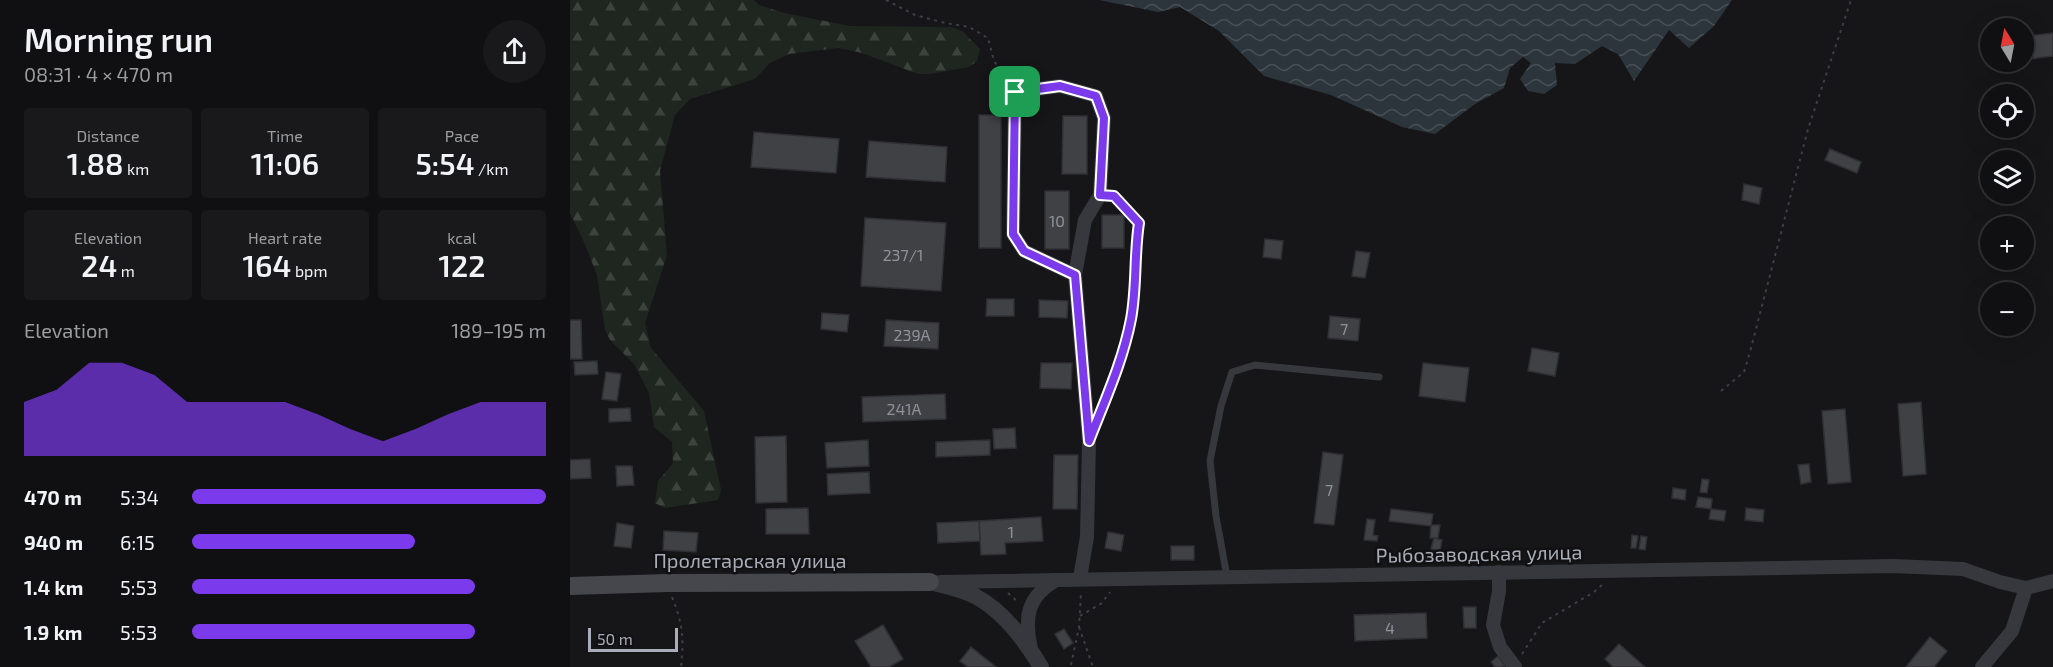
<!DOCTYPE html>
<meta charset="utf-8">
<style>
body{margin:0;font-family:"Exo 2",sans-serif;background:#19191b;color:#f1f3f6;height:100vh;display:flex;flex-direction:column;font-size:22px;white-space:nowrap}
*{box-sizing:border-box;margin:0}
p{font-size:20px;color:#9c9d9f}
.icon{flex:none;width:33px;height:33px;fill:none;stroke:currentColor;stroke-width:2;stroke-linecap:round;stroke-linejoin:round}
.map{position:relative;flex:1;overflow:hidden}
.side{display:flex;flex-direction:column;background:#101012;width:570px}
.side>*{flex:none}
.needle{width:39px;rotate:350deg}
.tools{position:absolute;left:1410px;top:18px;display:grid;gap:12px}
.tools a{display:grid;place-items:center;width:54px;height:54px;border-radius:50%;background:#101012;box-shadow:0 6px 24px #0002,0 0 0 2px #303032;font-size:30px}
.scale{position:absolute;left:18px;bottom:15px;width:90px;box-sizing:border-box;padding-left:6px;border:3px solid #a8adb8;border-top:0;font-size:16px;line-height:21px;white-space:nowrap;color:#a8adb8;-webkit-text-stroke:4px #111113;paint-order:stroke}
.pin{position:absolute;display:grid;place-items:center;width:51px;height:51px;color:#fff;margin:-26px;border-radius:12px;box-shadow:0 3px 9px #0006}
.round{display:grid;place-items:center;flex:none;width:63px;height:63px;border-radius:32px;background:#19191b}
.head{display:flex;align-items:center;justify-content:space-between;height:102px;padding:0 24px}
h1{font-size:33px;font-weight:600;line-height:45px}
.metrics{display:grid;grid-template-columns:repeat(3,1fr);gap:9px;height:102px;padding:6px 24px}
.metrics div{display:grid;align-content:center;border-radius:6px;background:#19191b;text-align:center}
.metrics b{font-size:30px;font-weight:600}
.metrics small{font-size:16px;font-weight:400}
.metrics p{font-size:16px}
.chart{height:168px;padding:12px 24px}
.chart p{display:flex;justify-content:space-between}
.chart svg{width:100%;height:108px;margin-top:6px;fill:#7c3aed;opacity:.7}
ul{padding:0 24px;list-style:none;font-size:20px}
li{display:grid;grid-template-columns:96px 72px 1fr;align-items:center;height:45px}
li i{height:15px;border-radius:8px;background:#7c3aed}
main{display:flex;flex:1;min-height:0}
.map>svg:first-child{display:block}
</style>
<main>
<section class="side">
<div class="head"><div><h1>Morning run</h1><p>08:31 · 4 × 470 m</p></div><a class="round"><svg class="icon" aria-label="share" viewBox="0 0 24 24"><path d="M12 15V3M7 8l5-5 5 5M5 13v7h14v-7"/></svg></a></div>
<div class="metrics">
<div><p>Distance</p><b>1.88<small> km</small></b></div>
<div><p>Time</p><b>11:06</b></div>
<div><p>Pace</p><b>5:54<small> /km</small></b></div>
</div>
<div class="metrics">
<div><p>Elevation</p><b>24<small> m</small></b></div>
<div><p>Heart rate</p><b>164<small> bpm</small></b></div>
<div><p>kcal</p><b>122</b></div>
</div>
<div class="chart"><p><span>Elevation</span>189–195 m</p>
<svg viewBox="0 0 160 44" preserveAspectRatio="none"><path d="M0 44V22L10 17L20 6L30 6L40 11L50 22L60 22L70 22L80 22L90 27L100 33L110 38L120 33L130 27L140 22L150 22L160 22V44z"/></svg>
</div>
<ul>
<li><b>470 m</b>5:34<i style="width:100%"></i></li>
<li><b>940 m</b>6:15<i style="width:63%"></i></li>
<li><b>1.4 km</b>5:53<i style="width:80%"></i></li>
<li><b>1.9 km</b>5:53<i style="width:80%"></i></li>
</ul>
</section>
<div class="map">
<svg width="1483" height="667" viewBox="0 0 1483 667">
<defs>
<pattern id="forest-firs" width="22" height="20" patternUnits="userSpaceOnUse" patternTransform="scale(1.5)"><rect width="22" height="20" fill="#1e261f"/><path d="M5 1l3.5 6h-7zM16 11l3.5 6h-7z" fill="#3c433d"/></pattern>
<pattern id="water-waves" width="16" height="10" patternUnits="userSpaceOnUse" patternTransform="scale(1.5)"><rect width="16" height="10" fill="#2c353c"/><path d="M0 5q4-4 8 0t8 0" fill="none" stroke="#485056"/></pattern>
</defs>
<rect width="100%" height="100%" fill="#161618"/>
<!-- forest -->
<path fill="url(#forest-firs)" d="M0 0H184L189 5 214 13 280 26 381 27 392 31 410 49 407 61 399 67 360 74H348L292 53 268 48 219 54 200 63 185 79 120 99 105 115 90 171 97 255 75 323 81 348 134 411 151 490 148 500 95 508 85 503 88 481 103 463 102 442 84 427 79 393 64 364 40 340 35 330 27 275 14 242 0 213Z"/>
<!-- water -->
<path fill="url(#water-waves)" d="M529 0H1162L1144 26 1119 48 1099 30 1064 81 1048 54 1032 46 1005 64 985 63 987 85 974 94 958 91 950 79 961 63 953 57 940 68 934 88 905 104 865 134 832 127 761 95 694 76 649 31 610 7 588 12Z"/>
<!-- building -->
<g fill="#404145" stroke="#303034" stroke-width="1.5">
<path d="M1483 33V56L1461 59 1458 36Z"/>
<rect x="409" y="115" width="22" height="133"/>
<path d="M493 116H517V174H492Z"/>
<path d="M184 132 269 139 266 173 181 167Z"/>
<path d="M299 141 377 147 375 182 296 177Z"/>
<path d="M1260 149 1291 162 1287 173 1255 160Z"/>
<path d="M1174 184 1192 188 1189 204 1172 200Z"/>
<rect x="475" y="191" width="24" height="58"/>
<rect x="532" y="215" width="22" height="33"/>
<path d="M295 218 376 223 371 291 291 286Z"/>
<path d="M695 239 713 241 711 259 693 257Z"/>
<path d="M786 251 800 253 795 278 782 276Z"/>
<path d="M417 299H444V316H416Z"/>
<path d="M469 300 498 301 497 318 469 317Z"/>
<path d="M252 313 279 315 277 332 251 329Z"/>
<path d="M760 316 790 319 788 341 758 338Z"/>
<path d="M0 320H11L12 359H0Z"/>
<path d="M316 320 369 323 368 349 314 346Z"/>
<path d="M962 348 989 353 985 376 958 371Z"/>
<path d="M27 361 28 374 5 375 4 362Z"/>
<path d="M471 363H502L501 389 470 388Z"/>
<path d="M853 363 899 368 895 402 849 396Z"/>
<path d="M36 372 51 374 47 401 32 399Z"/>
<path d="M375 394 376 419 293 422 292 397Z"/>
<path d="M1351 402 1356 474 1333 476 1328 404Z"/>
<path d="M60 408 61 421 39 422V409Z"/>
<path d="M1275 409 1281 482 1258 484 1252 411Z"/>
<path d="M445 428 446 448 424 449 423 429Z"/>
<path d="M216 436 217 502 186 503 185 437Z"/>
<path d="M298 440 299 466 257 468 255 443Z"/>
<path d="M420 440V455L366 457V442Z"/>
<path d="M753 452 773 455 764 525 744 523Z"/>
<path d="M484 455H508L507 509H483Z"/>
<path d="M20 459 21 478 0 479V460Z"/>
<path d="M1239 464 1241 482 1231 484 1228 465Z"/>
<path d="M46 466H62L64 485 47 486Z"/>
<path d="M299 472 300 493 258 495 257 474Z"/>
<path d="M1132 479 1139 480 1137 493 1130 492Z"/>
<path d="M1103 488 1116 490 1115 500 1102 498Z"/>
<path d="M1128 497 1142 499 1141 509 1126 507Z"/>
<path d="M238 508 239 534H196V509Z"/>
<path d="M1176 508 1194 510 1193 522 1175 520Z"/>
<path d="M821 509 863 514 861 526 819 521Z"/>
<path d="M1141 509 1156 511 1154 521 1139 519Z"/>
<path d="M471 517 473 541 435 543 436 554 411 555 409 521Z"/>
<path d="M797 519 805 520 803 535 808 536 807 541 794 540Z"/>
<path d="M409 521 410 541 368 543 367 523Z"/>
<path d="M47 523 64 526 61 548 44 546Z"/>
<path d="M861 525H870L868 538H860Z"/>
<path d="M94 531 128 533 126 552 93 550Z"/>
<path d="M538 532 554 535 551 551 535 548Z"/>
<path d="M1062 535 1068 536 1066 548H1061Z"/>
<path d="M1071 536 1077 537 1075 550 1069 549Z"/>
<path d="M864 538 872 540 870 551 861 549Z"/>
<rect x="601" y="546" width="23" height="14"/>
<path d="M893 607H906V628H894Z"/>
<path d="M856 613 857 638 785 641 784 615Z"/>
<path d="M313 625 333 659 319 667H301L285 641Z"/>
<path d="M494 629 503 643 494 649 485 634Z"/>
<path d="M1360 637 1377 651 1364 667H1336Z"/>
<path d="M1049 644 1075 667H1043L1035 659Z"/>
<path d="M401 647 426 667H398L390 661Z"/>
<path d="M928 656 935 666 933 667H925L921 662Z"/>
</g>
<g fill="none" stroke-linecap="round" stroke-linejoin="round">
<!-- path -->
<g stroke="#3d3f44" stroke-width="2" stroke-dasharray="3 4.5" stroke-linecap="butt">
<path d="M316 0 345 15 375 23 399 27 418 38 424 61 438 82"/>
<path d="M1151 391 1174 372 1180 352 1238 129 1281 0"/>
<path d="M438 593 449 603"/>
<path d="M102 597C113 625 114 637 111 667"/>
<path d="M510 616 532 603 540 592"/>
<path d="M509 627 523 667"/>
<path d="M952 654 972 623 1024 592 1034 583"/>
<path d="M501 665 509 627 511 593"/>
</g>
<!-- service -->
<g stroke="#37383d" stroke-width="7">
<path d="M521 435C537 396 556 358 561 316 566 285 564 254 569 223L544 196 530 195"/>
<path d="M657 577 646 516 640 461 651 406 662 372 685 365 809 377"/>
</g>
<!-- minor -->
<g stroke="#37383d" stroke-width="14">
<path d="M505 275 515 220 530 195 534 118 526 96 490 86 445 92 443 234 454 251 505 275 519 441 517 537 510 578"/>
<path d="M929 572V591L923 625 930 647 945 667"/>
<path d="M371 582 1323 566 1393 569 1430 582 1456 588"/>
<path d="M461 649C454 617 457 597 486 580"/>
<path d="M1412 667 1442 631 1456 588 1483 581"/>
</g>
<!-- tertiary -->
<path stroke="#37383d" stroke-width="16" d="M360 582C375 586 391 589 405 596 433 611 455 640 471 667"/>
<!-- secondary -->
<path stroke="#45474d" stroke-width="18" d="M0 586 97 583 360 582"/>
</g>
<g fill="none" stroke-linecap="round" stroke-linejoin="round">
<!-- route casing -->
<g stroke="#fff" stroke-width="12">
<path id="route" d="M490 86 526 96 534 118 530 195 544 196 569 223C564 255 567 287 561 319 553 361 535 400 519 441L505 275 454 251 443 234 445 92Z"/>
</g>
<!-- route -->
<use href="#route" stroke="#7c3aed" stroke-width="8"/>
</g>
<g text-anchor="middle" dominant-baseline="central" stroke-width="5" stroke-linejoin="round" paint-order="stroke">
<!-- number labels -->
<g font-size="16" fill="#8e929b">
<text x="487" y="220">10</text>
<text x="333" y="254">237/1</text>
<text x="774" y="328">7</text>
<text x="342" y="334">239A</text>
<text x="334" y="408">241А</text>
<text x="759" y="489">7</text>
<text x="441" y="531">1</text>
<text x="820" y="627">4</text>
</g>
<!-- street labels -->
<g font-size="20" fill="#a8adb8" stroke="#111113">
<text transform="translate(909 553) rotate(-1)">Рыбозаводская улица</text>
<text x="180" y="560">Пролетарская улица</text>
</g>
</g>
</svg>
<div class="tools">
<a><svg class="needle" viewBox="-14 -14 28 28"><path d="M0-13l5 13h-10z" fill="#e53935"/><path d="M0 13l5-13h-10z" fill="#9c9d9f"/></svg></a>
<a><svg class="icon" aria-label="locate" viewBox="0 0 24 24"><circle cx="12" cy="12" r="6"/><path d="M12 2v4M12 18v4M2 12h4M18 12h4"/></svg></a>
<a><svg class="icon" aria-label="layers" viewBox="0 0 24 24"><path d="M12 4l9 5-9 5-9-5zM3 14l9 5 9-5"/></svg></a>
<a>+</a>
<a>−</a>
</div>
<div class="scale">50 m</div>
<div class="pin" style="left:445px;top:92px;background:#1e9e55"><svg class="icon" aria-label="arrive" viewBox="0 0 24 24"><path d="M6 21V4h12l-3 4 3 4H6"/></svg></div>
</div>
</main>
